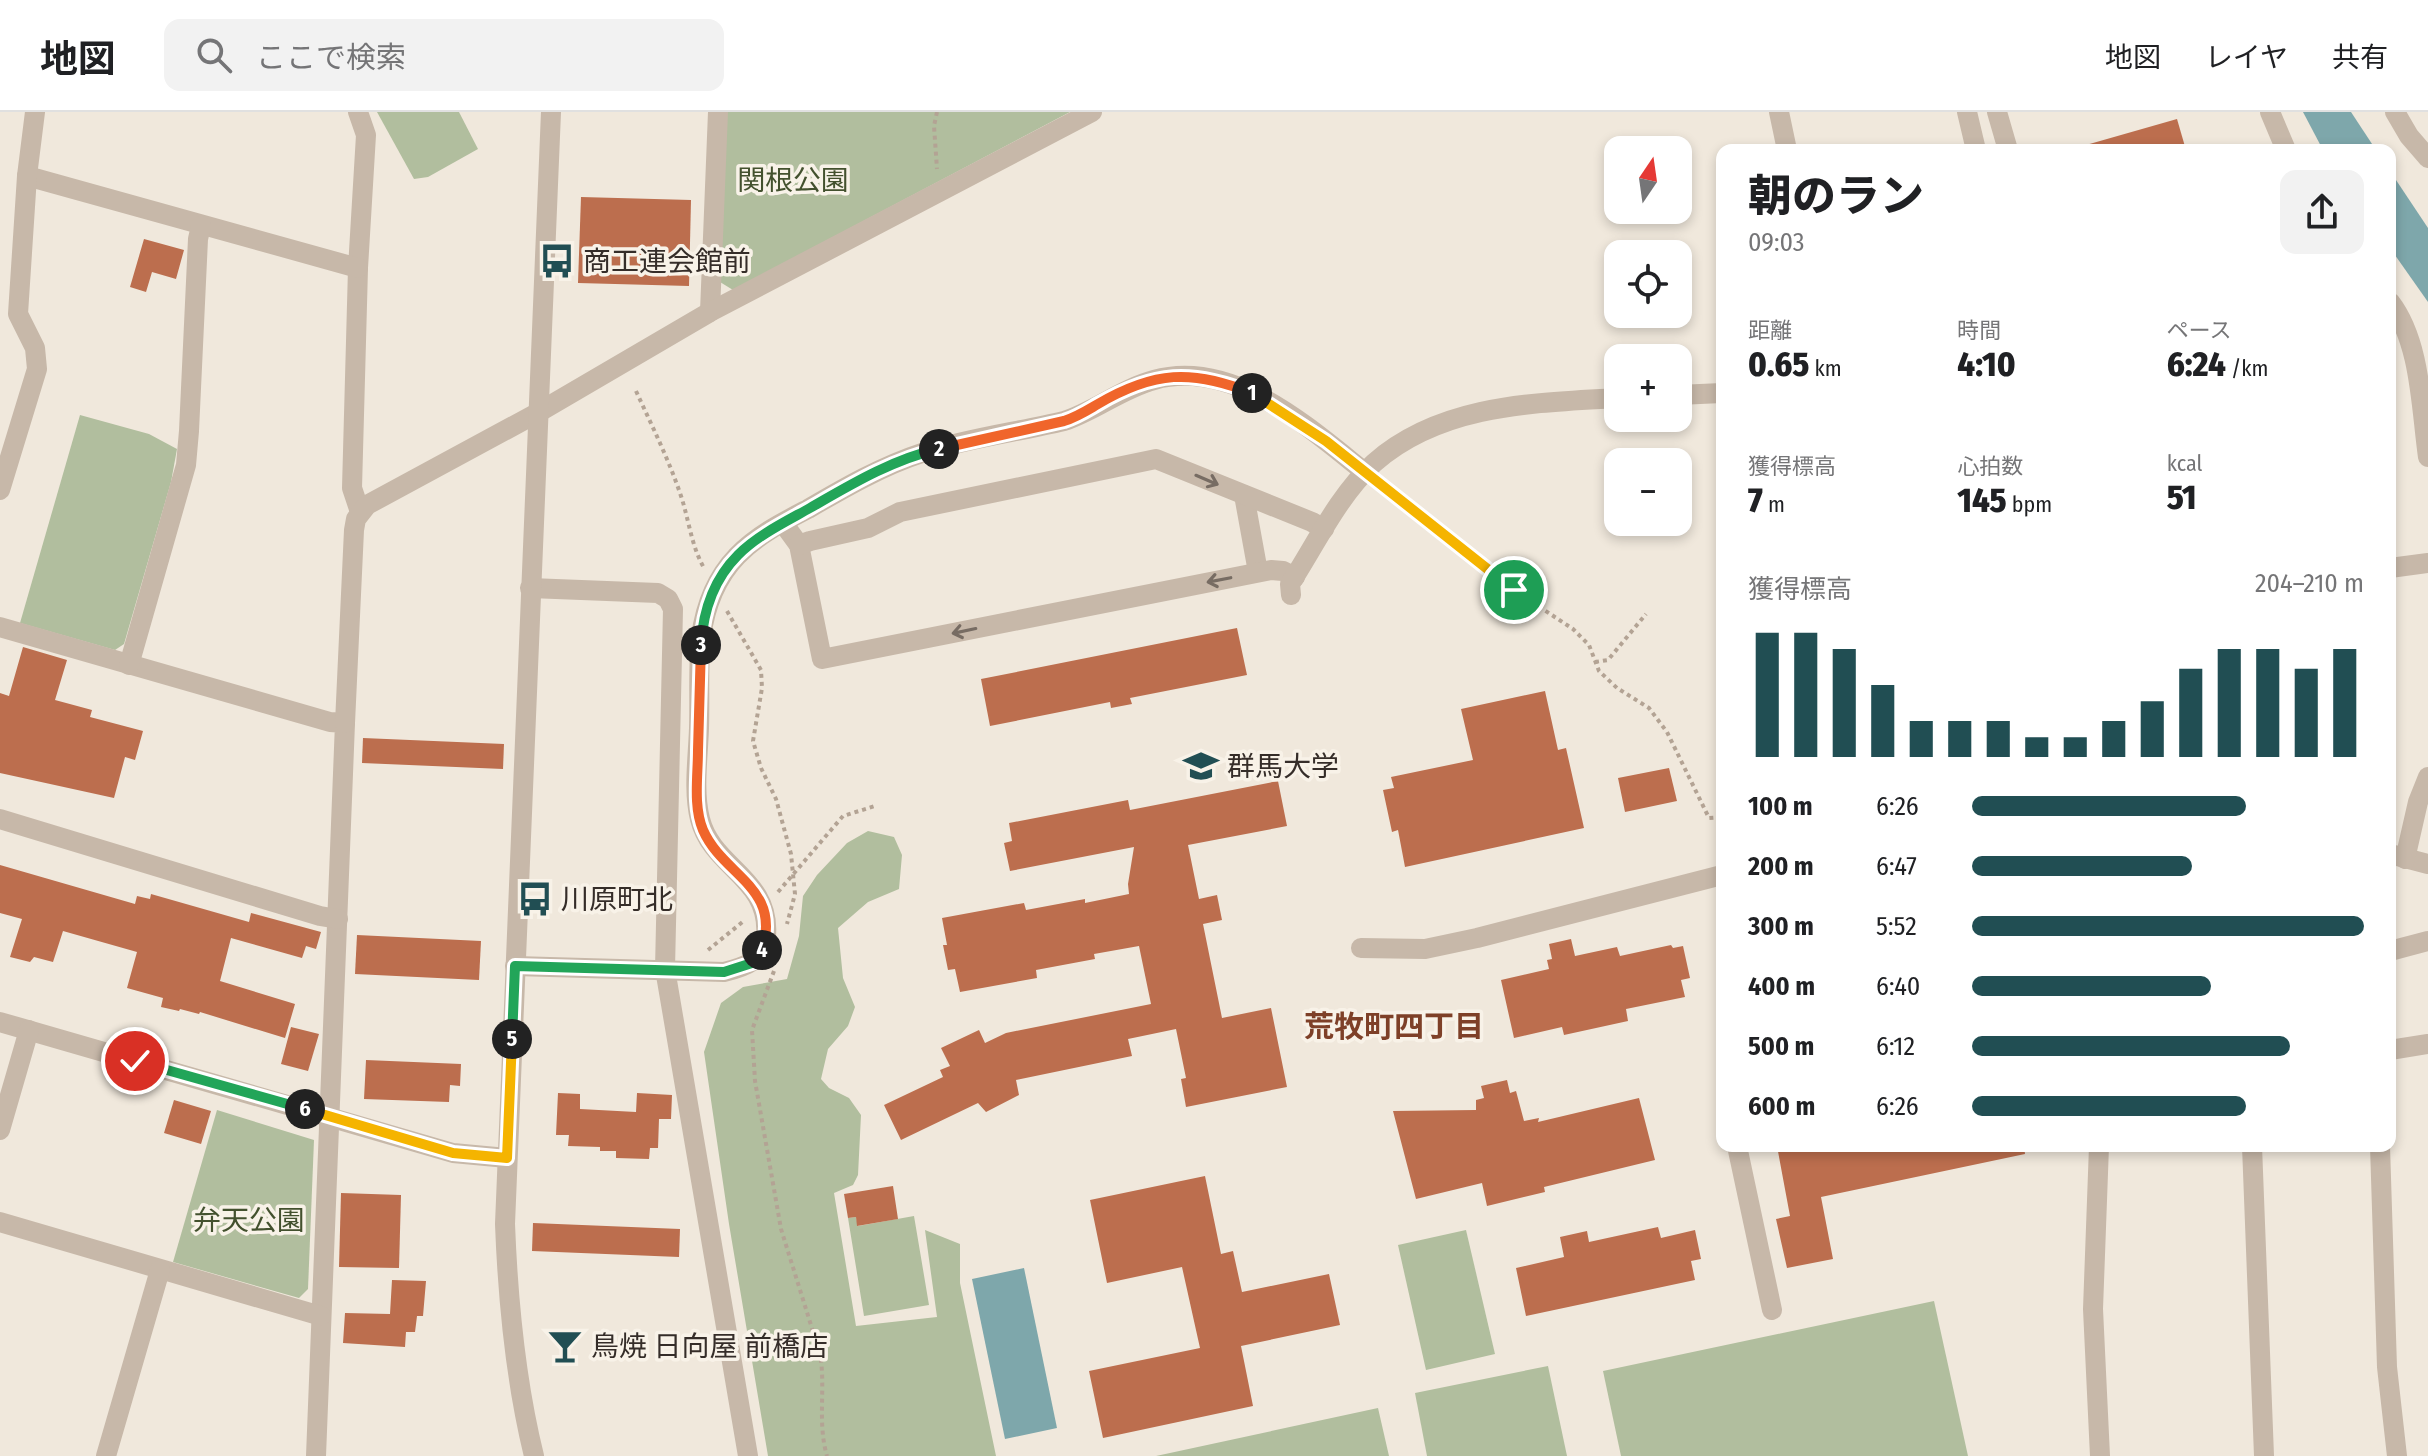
<!DOCTYPE html>
<html lang="ja">
<meta charset="utf-8">
<style>
body{margin:0;font-family:"Fira Sans Condensed","Noto Sans JP",sans-serif;background:#f2f2f2;color:#202124;height:100vh;display:flex;flex-direction:column;font-size:30px;white-space:nowrap}
*{box-sizing:border-box;margin:0}
p{font-size:26px;color:#757577}
.icon{flex:none;width:44px;height:44px;fill:none;stroke:currentColor;stroke-width:2;stroke-linecap:round;stroke-linejoin:round}
.map{position:relative;flex:1;overflow:hidden}
.drawer{position:absolute;left:1716px;top:32px;width:680px;height:1008px;display:flex;flex-direction:column;background:#fff;border-radius:16px;box-shadow:0 4px 12px #0003}
.drawer>*{flex:none}
.needle{width:52px;rotate:13deg}
.tools{position:absolute;left:1604px;top:24px;display:grid;gap:16px}
.tools a{display:grid;place-items:center;width:88px;height:88px;border-radius:16px;background:#fff;box-shadow:0 4px 12px #0003;font-size:40px}
.pin{position:absolute;display:grid;place-items:center;width:68px;height:68px;color:#fff;margin:-34px;border:4px solid #fff;border-radius:50%;box-shadow:0 2px 8px #0007}
.km{position:absolute;width:40px;height:40px;margin:-20px;border-radius:50%;background:#222;color:#fff;font-size:22px;line-height:40px;text-align:center}
.round{display:grid;place-items:center;flex:none;width:84px;height:84px;border-radius:16px;background:#f2f2f2}
.headline{display:flex;align-items:center;justify-content:space-between;height:136px;padding:0 32px}
h1{font-size:44px;font-weight:800;line-height:60px}
.stats{display:grid;grid-template-columns:repeat(3,1fr);gap:12px;height:136px;padding:8px 32px}
.stats div{display:grid;align-content:center}
.stats b{font-size:34px;font-weight:800}
.stats small{font-size:22px;font-weight:400}
.stats p{font-size:22px}
.chart{height:224px;padding:16px 32px}
.chart p{display:flex;justify-content:space-between}
.chart svg{width:100%;height:144px;margin-top:8px;stroke:#214e53;stroke-width:6}
ul{padding:0 32px;list-style:none;font-size:26px}
li{display:grid;grid-template-columns:128px 96px 1fr;align-items:center;height:60px}
li i{height:20px;border-radius:10px;background:#214e53}
header{display:flex;align-items:center;gap:48px;box-sizing:border-box;height:112px;padding:0 40px;background:#fff;border-bottom:2px solid #e0e0e0}
header strong{font-size:38px}
nav{display:flex;gap:44px;margin-inline-start:auto;font-size:28px}
.search{width:560px;height:72px;background:#f2f2f2;display:flex;align-items:center;gap:20px;box-sizing:border-box;padding:0 28px;border-radius:16px;color:#757577;font-size:30px}
.map>svg:first-child{display:block}
</style>
<header>
<strong>地図</strong>
<div class="search"><svg class="icon" aria-label="search" viewBox="0 0 24 24"><circle cx="10" cy="10" r="6"/><path d="M15 15l6 6"/></svg>ここで検索</div>
<nav><a>地図</a><a>レイヤ</a><a>共有</a></nav>
</header>
<div class="map">
<svg width="2428" height="1344" viewBox="0 0 2428 1344">
<rect width="100%" height="100%" fill="#f0e8dc"/>
<!-- green -->
<g fill="#b1be9e">
<path d="M377 0H459L478 37 428 65 414 67Z"/>
<path d="M727 0H1070L733 178 720 170Z"/>
<path d="M80 303 149 322 177 337 171 370 124 532 115 538 20 511Z"/>
<path d="M868 719 894 725 902 743 899 777 868 790 838 816 843 866 855 895 848 914 828 937 821 967 829 976 849 986 861 1003 858 1063 853 1073 834 1081 856 1214 937 1205 925 1118 960 1132V1171L996 1344H768L729 1112 704 940 721 891 743 875 787 867 799 824 803 784 817 763 847 731Z"/>
<path d="M217 998 314 1028 308 1177 299 1186 173 1150Z"/>
<path d="M914 1104 929 1193 864 1204 848 1106 856 1105 858 1114Z"/>
<path d="M1466 1118 1495 1242 1426 1258 1398 1133Z"/>
<path d="M1934 1189 1968 1344H1621L1603 1259Z"/>
<path d="M1548 1254 1567 1344H1427L1415 1281Z"/>
<path d="M1378 1296 1389 1344H1156Z"/>
</g>
<!-- water -->
<g fill="#7ea7ab">
<path d="M2303 0H2351L2376 38H2323Z"/>
<path d="M2390 59 2428 116V190L2390 136Z"/>
<path d="M1024 1156 1057 1316 1005 1327 972 1167Z"/>
</g>
<!-- building -->
<g fill="#bc6e4e">
<path d="M2177 7 2186 38H2087L2086 33Z"/>
<path d="M581 85 691 88 689 174 578 171Z"/>
<path d="M144 127 184 138 176 167 152 160 146 180 130 175Z"/>
<path d="M1237 516 1247 563 1130 586 1132 592 1111 596 1110 590 990 614 981 567Z"/>
<path d="M23 535 67 548 55 588 92 598 90 605 143 619 135 648 125 645 114 686 0 661V581L9 584Z"/>
<path d="M1545 579 1558 638 1566 636 1584 716 1405 755 1398 718 1392 720 1383 678 1394 676 1391 665 1473 648 1461 597Z"/>
<path d="M363 626 504 632 503 657 362 651Z"/>
<path d="M1669 656 1677 689 1625 700 1618 666Z"/>
<path d="M1278 669 1287 714 1188 733 1199 787 1217 783 1222 808 1203 812 1222 906 1271 896 1287 975 1186 995 1181 967 1186 966 1176 917 1128 927 1132 944 1016 968 1019 983 986 1000 978 991 901 1028 884 993 943 965 940 958 950 954 941 936 979 918 985 931 1006 921 1151 892 1139 834 1094 842 1095 847 1036 858 1037 866 960 880 955 857 948 858 943 833H947L942 806 1024 791 1026 798 1085 787V791L1129 782 1128 772 1134 735 1010 759 1004 731 1012 729 1009 711 1128 688 1130 698Z"/>
<path d="M0 753 135 792 137 784 150 787 151 782 249 810 251 801 321 820 316 837 306 834 302 846 231 826 220 869 295 892 285 926 200 900 199 902 180 897 179 899 161 895 163 886 127 876 137 840 63 819 53 850 34 845 30 850 10 845 22 807 0 801Z"/>
<path d="M357 823 481 829 479 868 355 862Z"/>
<path d="M1571 827 1575 844 1617 835 1620 844 1671 833 1673 836 1683 834 1690 866 1681 868 1685 885 1626 897 1628 909 1564 923 1562 915 1514 926 1501 868 1549 857 1547 848 1552 847 1549 832Z"/>
<path d="M291 915 319 922 308 959 281 952Z"/>
<path d="M366 948 461 952 460 974 450 973 449 990 364 987Z"/>
<path d="M1507 968 1510 981 1516 979 1524 1009 1539 1006 1538 1010 1639 986 1655 1048 1544 1075 1545 1080 1487 1094 1482 1071 1416 1087 1393 999 1476 998V988L1484 986 1481 974Z"/>
<path d="M558 981 580 982V997L636 1000 637 981 672 983 671 1007H659L658 1036H650L649 1047 616 1046V1039H600V1035L568 1034 569 1023H556Z"/>
<path d="M174 988 211 999 201 1032 164 1021Z"/>
<path d="M1777 1034H2024L2025 1042 1821 1085 1833 1147 1787 1156 1776 1107 1790 1104Z"/>
<path d="M1205 1064 1221 1142 1233 1139 1242 1180 1329 1162 1340 1213 1241 1234 1253 1294 1103 1326 1089 1259 1200 1236 1182 1155 1107 1171 1090 1088Z"/>
<path d="M893 1074 898 1107 857 1114 856 1105 848 1106 844 1082Z"/>
<path d="M341 1081 401 1083 399 1156 339 1155Z"/>
<path d="M533 1111 680 1117 679 1145 532 1139Z"/>
<path d="M1658 1115 1661 1126 1695 1118 1701 1147 1691 1149 1695 1168 1526 1204 1516 1156 1564 1145 1560 1125 1587 1119 1589 1130Z"/>
<path d="M392 1168 426 1169 423 1204H417L415 1220H406L405 1235 343 1231 345 1201 390 1202Z"/>
</g>
<g fill="none" stroke-linecap="round" stroke-linejoin="round">
<!-- path -->
<g stroke="#b3a394" stroke-width="4" stroke-dasharray="4 4" stroke-linecap="butt">
<path d="M937 0 934 14 937 57"/>
<path d="M636 279C652 314 669 348 681 384 689 408 691 433 704 456"/>
<path d="M1381 372 1406 391 1433 416 1514 478 1573 517 1589 533 1599 559 1617 576 1649 596 1667 620 1709 706 1722 705"/>
<path d="M727 499 761 558 762 576 753 629 761 656 776 687 791 742 795 782 787 812"/>
<path d="M1595 550 1608 548 1646 502"/>
<path d="M778 780 843 704 875 694"/>
<path d="M708 838 745 808"/>
<path d="M774 859 752 918 755 969 781 1117 820 1242C826 1276 817 1310 827 1344"/>
</g>
<!-- minor -->
<g stroke="#c7b8a9" stroke-width="20">
<path d="M358 0 366 23 358 156 352 376 360 400"/>
<path d="M1779 0 1787 38"/>
<path d="M1967 0 1976 38"/>
<path d="M1997 0 2008 38"/>
<path d="M2270 0 2286 38"/>
<path d="M2395 0 2409 24 2428 46"/>
<path d="M27 64 358 156"/>
<path d="M2390 190C2421 230 2421 296 2428 345"/>
<path d="M710 200 718 0"/>
<path d="M1678 283 1722 281"/>
<path d="M0 378 37 257 35 236 18 202 27 64 35 0"/>
<path d="M1244 383 1258 460"/>
<path d="M783 411 799 433 822 547 1271 458 1283 459 1295 465"/>
<path d="M799 433 810 429 868 416 900 400 1156 347 1312 410 1324 417"/>
<path d="M2390 456 2428 451"/>
<path d="M530 476 658 481 668 487 673 497 665 857 748 1344"/>
<path d="M1291 483 1290 472C1316 432 1338 384 1374 351 1441 292 1534 291 1618 286"/>
<path d="M0 515 330 610 345 611 316 1344"/>
<path d="M129 553 186 353 189 319 198 127 201 114"/>
<path d="M345 611 354 418 356 407 367 393 539 300 710 200 1092 0"/>
<path d="M0 707 320 804 338 807"/>
<path d="M2390 742 2428 752"/>
<path d="M2405 747 2418 690 2428 665"/>
<path d="M1361 836 1425 837 1477 826 1722 763"/>
<path d="M2390 839 2428 829"/>
<path d="M515 854 724 860C745 855 763 849 766 824 771 766 712 756 700 707 693 679 698 646 699 616 700 586 698 555 701 525 705 495 716 466 737 444 757 423 783 410 808 397 844 376 882 354 922 341 968 326 1018 320 1064 309 1095 299 1121 277 1154 268 1233 246 1308 315 1366 361"/>
<path d="M0 910 453 1041 507 1046"/>
<path d="M2390 938 2428 932"/>
<path d="M0 1018 29 918"/>
<path d="M1737 1034 1772 1198"/>
<path d="M2099 1034 2093 1197 2100 1344"/>
<path d="M2252 1034 2264 1344"/>
<path d="M2380 1034 2387 1255 2397 1344"/>
<path d="M0 1110 321 1204"/>
<path d="M106 1344 160 1158"/>
<path d="M534 1344C515 1267 508 1190 505 1112L551 0"/>
</g>
</g>
<!-- one-way arrows -->
<defs><path id="oneway-shaft" d="M-6 0H5M1.5-3L5.5 0L1.5 3" fill="none" stroke-width="1.6" stroke-linecap="round" stroke-linejoin="round" transform="scale(2)"/></defs>
<g stroke="#776c63">
<use href="#oneway-shaft" transform="translate(1207 368) rotate(23)"/>
<use href="#oneway-shaft" transform="translate(1219 468) rotate(169)"/>
<use href="#oneway-shaft" transform="translate(964 519) rotate(168)"/>
</g>
<g fill="none" stroke-linecap="round" stroke-linejoin="round">
<!-- split-1 casing -->
<g stroke="#fff" stroke-width="16">
<path id="split-1" d="M1252 281 1326 329 1514 478"/>
</g>
<!-- split-2 casing -->
<g stroke="#fff" stroke-width="16">
<path id="split-2" d="M939 337 1064 309C1077 305 1086 299 1098 292 1154 259 1192 257 1252 281"/>
</g>
<!-- split-3 casing -->
<g stroke="#fff" stroke-width="16">
<path id="split-3" d="M701 533C703 500 714 467 738 443 758 423 785 410 810 396 850 373 893 347 939 337"/>
</g>
<!-- split-4 casing -->
<g stroke="#fff" stroke-width="16">
<path id="split-4" d="M701 533C700 568 699 603 698 638 698 664 693 694 703 718 723 764 782 775 762 838"/>
</g>
<!-- split-5 casing -->
<g stroke="#fff" stroke-width="16">
<path id="split-5" d="M512 927 515 854 724 860 752 851 762 838"/>
</g>
<!-- split-6 casing -->
<g stroke="#fff" stroke-width="16">
<path id="split-6" d="M305 997 453 1041 507 1046 512 927"/>
</g>
<!-- split-7 casing -->
<g stroke="#fff" stroke-width="16">
<path id="split-7" d="M135 949 305 997"/>
</g>
<!-- split-1 -->
<use href="#split-1" stroke="#f5b400" stroke-width="10"/>
<!-- split-2 -->
<use href="#split-2" stroke="#f0652b" stroke-width="10"/>
<!-- split-3 -->
<use href="#split-3" stroke="#22a559" stroke-width="10"/>
<!-- split-4 -->
<use href="#split-4" stroke="#f0652b" stroke-width="10"/>
<!-- split-5 -->
<use href="#split-5" stroke="#22a559" stroke-width="10"/>
<!-- split-6 -->
<use href="#split-6" stroke="#f5b400" stroke-width="10"/>
<!-- split-7 -->
<use href="#split-7" stroke="#22a559" stroke-width="10"/>
</g>
<!-- icons -->
<defs>
<g id="bus-bare" transform="scale(2.76)"><path d="M-5-6H5V4H4V6H2V4H-2V6H-4V4H-5ZM-3.5-4V0h7V-4ZM-3.5 1.2v1.5H-2V1.2ZM2 1.2v1.5H3.5V1.2Z" fill="#214e53" stroke="#f8f2e8" stroke-width="2.5" paint-order="stroke"/></g>
<g id="university-bare" transform="scale(2.76)"><path d="M0-5L7-2L0 1L-7-2ZM-4 1L0 2.5L4 1V4Q0 6-4 4Z" fill="#214e53" stroke="#f8f2e8" stroke-width="2.5" paint-order="stroke"/></g>
<g id="bar-bare" transform="scale(2.76)"><path d="M-6-5H6L.8 .8V4.5H3.5V6h-7V4.5H-.8V.8Z" fill="#214e53" stroke="#f8f2e8" stroke-width="2.5" paint-order="stroke"/></g>
</defs>
<g fill-rule="evenodd">
<use href="#bus-bare" x="557" y="149"/>
<use href="#university-bare" x="1201" y="654"/>
<use href="#bus-bare" x="535" y="787"/>
<use href="#bar-bare" x="565" y="1234"/>
</g>
<g text-anchor="middle" dominant-baseline="central" stroke-width="7" stroke-linejoin="round" paint-order="stroke">
<!-- park labels -->
<g font-size="28" fill="#43512e" stroke="#f8f2e8">
<text x="793" y="68">関根公園</text>
<text x="249" y="1108">弁天公園</text>
</g>
<!-- poi labels -->
<g font-size="28" fill="#352d29" stroke="#f8f2e8" text-anchor="start">
<text x="583" y="149">商工連会館前</text>
<text x="1227" y="654">群馬大学</text>
<text x="561" y="787">川原町北</text>
<text x="591" y="1234">鳥焼 日向屋 前橋店</text>
</g>
<!-- neighbourhood labels -->
<g font-size="30" font-weight="bold" fill="#7e4028" stroke="#f8f2e8">
<text x="1394" y="915">荒牧町四丁目</text>
</g>
</g>
</svg>
<div class="tools">
<a><svg class="needle" viewBox="-14 -14 28 28"><path d="M0-13l5 13h-10z" fill="#e53935"/><path d="M0 13l5-13h-10z" fill="#757577"/></svg></a>
<a><svg class="icon" aria-label="locate" viewBox="0 0 24 24"><circle cx="12" cy="12" r="6"/><path d="M12 2v4M12 18v4M2 12h4M18 12h4"/></svg></a>
<a>+</a>
<a>−</a>
</div>
<div class="pin" style="left:1514px;top:478px;background:#1e9e55"><svg class="icon" aria-label="arrive" viewBox="0 0 24 24"><path d="M6 21V4h12l-3 4 3 4H6"/></svg></div>
<div class="pin" style="left:135px;top:949px;background:#d93025"><svg class="icon" aria-label="check" viewBox="0 0 24 24"><path d="M5 12l5 5 9-10"/></svg></div>
<b class="km" style="left:1252px;top:281px">1</b>
<b class="km" style="left:939px;top:337px">2</b>
<b class="km" style="left:701px;top:533px">3</b>
<b class="km" style="left:762px;top:838px">4</b>
<b class="km" style="left:512px;top:927px">5</b>
<b class="km" style="left:305px;top:997px">6</b>
<section class="drawer">
<div class="headline"><div><h1>朝のラン</h1><p>09:03</p></div><a class="round"><svg class="icon" aria-label="share" viewBox="0 0 24 24"><path d="M12 15V3M7 8l5-5 5 5M5 13v7h14v-7"/></svg></a></div>
<div class="stats">
<div><p>距離</p><b>0.65<small> km</small></b></div>
<div><p>時間</p><b>4:10</b></div>
<div><p>ペース</p><b>6:24<small> /km</small></b></div>
</div>
<div class="stats">
<div><p>獲得標高</p><b>7<small> m</small></b></div>
<div><p>心拍数</p><b>145<small> bpm</small></b></div>
<div><p>kcal</p><b>51</b></div>
</div>
<div class="chart"><p><span>獲得標高</span>204–210 m</p>
<svg viewBox="0 0 160 44" preserveAspectRatio="none"><path d="M5 44V6M15 44V6M25 44V11M35 44V22M45 44V33M55 44V33M65 44V33M75 44V38M85 44V38M95 44V33M105 44V27M115 44V17M125 44V11M135 44V11M145 44V17M155 44V11"/></svg>
</div>
<ul>
<li><b>100 m</b>6:26<i style="width:70%"></i></li>
<li><b>200 m</b>6:47<i style="width:56%"></i></li>
<li><b>300 m</b>5:52<i style="width:100%"></i></li>
<li><b>400 m</b>6:40<i style="width:61%"></i></li>
<li><b>500 m</b>6:12<i style="width:81%"></i></li>
<li><b>600 m</b>6:26<i style="width:70%"></i></li>
</ul>
</section>
</div>
